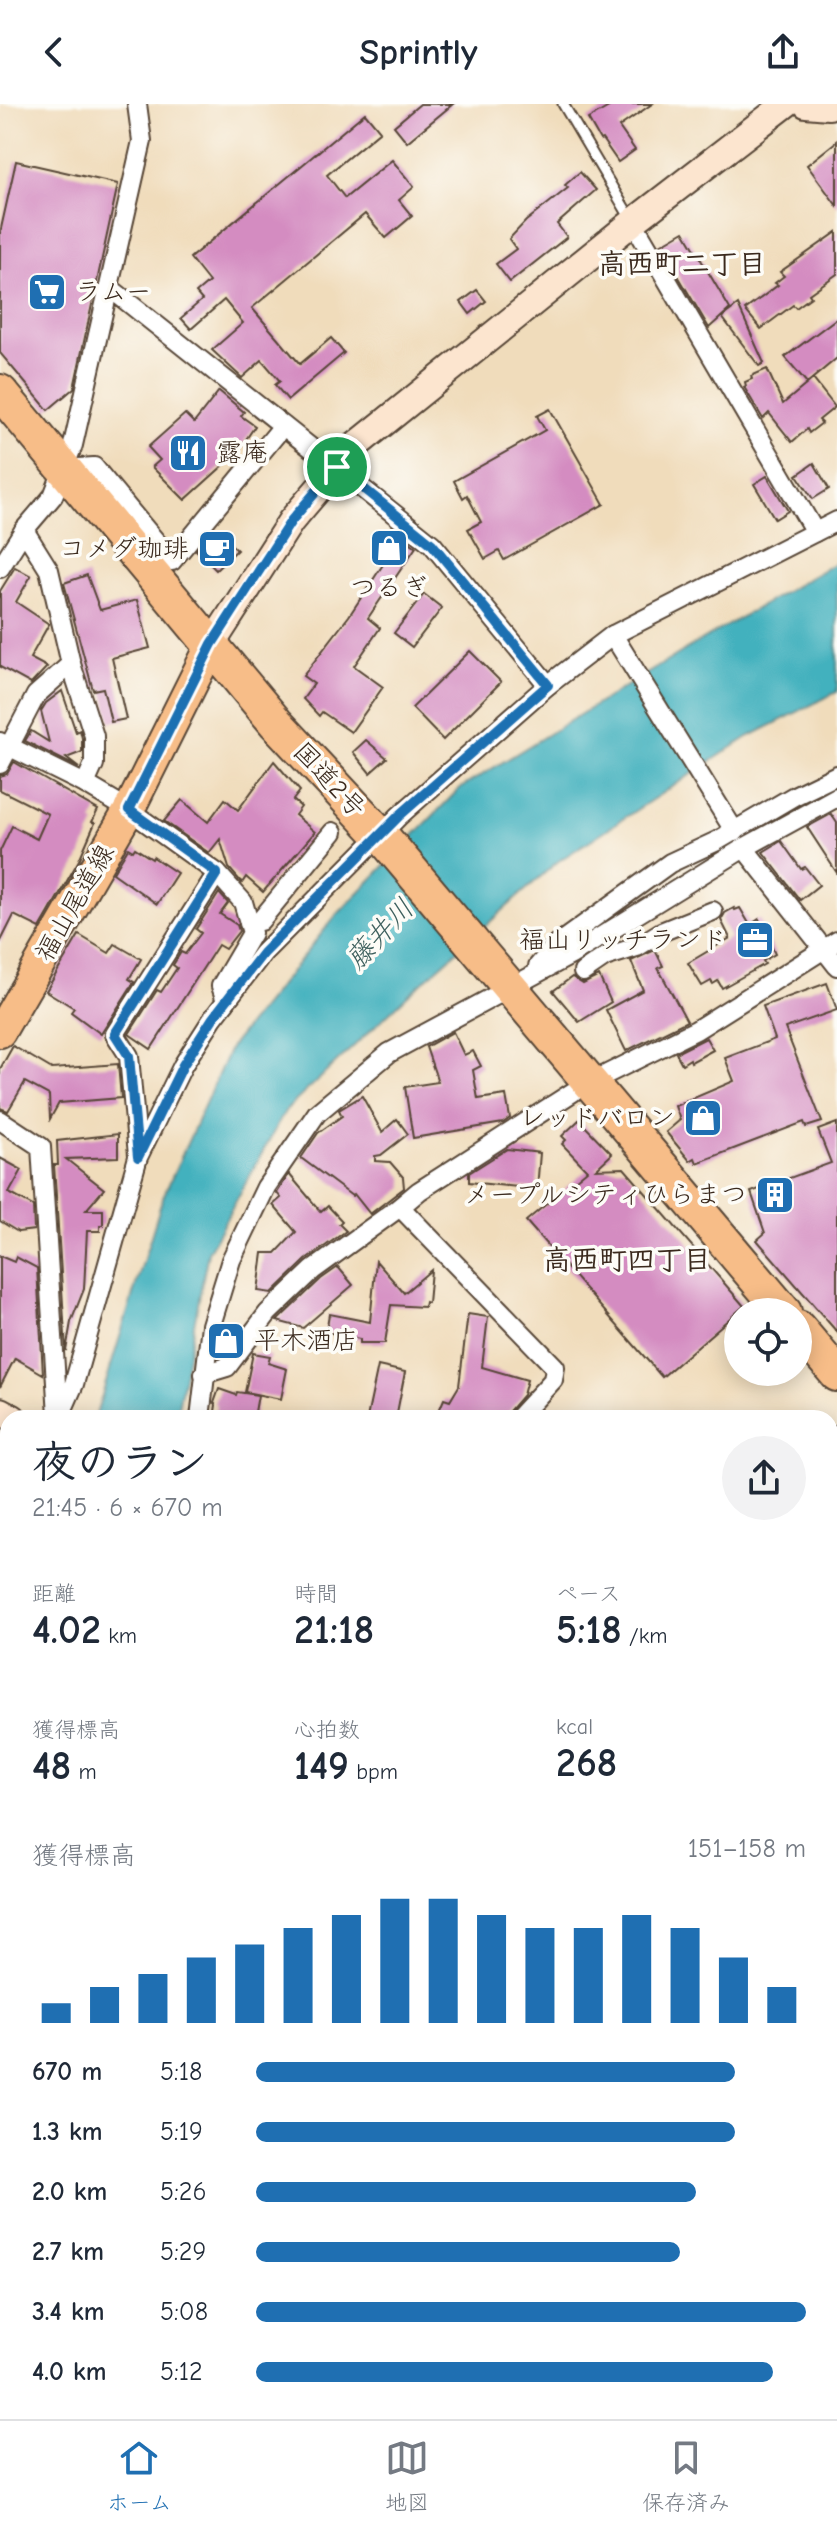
<!DOCTYPE html>
<html lang="ja">
<meta charset="utf-8">
<style>
body{margin:0;font-family:"Comic Neue","Klee One",sans-serif;background:#f2f2f3;color:#1f2937;height:100vh;display:flex;flex-direction:column;font-size:30px;white-space:nowrap}
*{box-sizing:border-box;margin:0}
p{font-size:26px;color:#747a83}
.icon{flex:none;width:44px;height:44px;fill:none;stroke:currentColor;stroke-width:2;stroke-linecap:round;stroke-linejoin:round}
.map{position:relative;flex:1;overflow:hidden}
.sheet{position:absolute;left:0px;top:1306px;width:838px;height:1010px;display:flex;flex-direction:column;background:#fff;border-radius:24px 24px 0 0;box-shadow:0 4px 20px #0003}
.sheet>*{flex:none}
.buttons{position:absolute;left:724px;top:1194px;display:grid;gap:16px}
.buttons a{display:grid;place-items:center;width:88px;height:88px;border-radius:50%;background:#fff;box-shadow:0 4px 20px #0003;font-size:40px}
.pin{position:absolute;display:grid;place-items:center;width:68px;height:68px;color:#fff;margin:-34px;border:4px solid #fff;border-radius:50%;box-shadow:0 2px 8px #0007}
.round{display:grid;place-items:center;flex:none;width:84px;height:84px;border-radius:42px;background:#f2f2f3}
.head{display:flex;align-items:center;justify-content:space-between;height:136px;padding:0 32px}
h1{font-size:44px;font-weight:800;line-height:60px}
.metrics{display:grid;grid-template-columns:repeat(3,1fr);gap:12px;height:136px;padding:8px 32px}
.metrics div{display:grid;align-content:center}
.metrics b{font-size:40px;font-weight:800}
.metrics small{font-size:22px;font-weight:400}
.metrics p{font-size:22px}
.chart{height:224px;padding:16px 32px}
.chart p{display:flex;justify-content:space-between}
.chart svg{width:100%;height:144px;margin-top:8px;stroke:#1f6fb2;stroke-width:6}
ul{padding:0 32px;list-style:none;font-size:26px}
li{display:grid;grid-template-columns:128px 96px 1fr;align-items:center;height:60px}
li i{height:20px;border-radius:10px;background:#1f6fb2}
header{display:flex;justify-content:space-between;align-items:center;height:104px;padding:0 32px;background:#fff;font-size:36px;font-weight:800}
.menu{display:flex;justify-content:space-around;align-items:center;height:112px;border-top:2px solid #e0e1e3;background:#fff;font-size:22px;color:#747a83}
.menu a{display:grid;justify-items:center;gap:4px}
.menu .on{color:#1f6fb2}
.map>svg:first-child{display:block}
</style>
<header><svg class="icon" aria-label="back" viewBox="0 0 24 24"><path d="M15 5l-7 7 7 7"/></svg>Sprintly<svg class="icon" aria-label="share" viewBox="0 0 24 24"><path d="M12 15V3M7 8l5-5 5 5M5 13v7h14v-7"/></svg></header>
<div class="map">
<svg width="837" height="2315" viewBox="0 0 837 2315">
<rect width="100%" height="100%" fill="#fdfcf7"/>
<filter id="ink" filterUnits="userSpaceOnUse"><feTurbulence type="fractalNoise" baseFrequency=".0125" numOctaves="2"/><feDisplacementMap in="SourceGraphic" scale="16" xChannelSelector="R" yChannelSelector="G"/><feConvolveMatrix kernelMatrix="1 2 1 2 8 2 1 2 1" color-interpolation-filters="sRGB"/></filter>
<filter id="wash" filterUnits="userSpaceOnUse"><feTurbulence type="fractalNoise" baseFrequency=".006" numOctaves="4" result="noise"/><feDisplacementMap in="SourceGraphic" scale="32" xChannelSelector="R" yChannelSelector="G"/><feGaussianBlur stdDeviation="1.8" result="paint"/><feColorMatrix in="noise" values="0 0 0 0 0 0 0 0 0 0 0 0 0 0 0 0 0 1.4 0 .05"/><feComposite in="paint" operator="in"/></filter>
<g filter="url(#wash)">
<rect width="100%" height="100%" fill="#f0dcbb"/>
<!-- water -->
<g fill="#43b1be" stroke="#3f6e6e" stroke-width="2">
<path d="M837 458V588L748 633 557 758 408 891 285 1007 208 1148 176 1314H95L163 1093 231 942 334 814 459 685 695 540Z"/>
<path d="M152 2308H216V2313L151 2315Z"/>
</g>
<g id="blocks">
<!-- building -->
<g fill="#d48cc1">
<path d="M420 0H453L407 38 394 22Z"/>
<path d="M614 0H652L619 23 635 46 618 58 602 35 600 36 588 15Z"/>
<path d="M365 9 380 27 327 71 345 94 392 56 414 83 399 96 412 112 386 134 365 110 252 204 300 260 331 234 344 249 288 296 275 281 280 277 262 256 242 274 212 246 243 219 224 196 191 225 181 214 202 196 196 189 209 178 190 154Z"/>
<path d="M837 37V102L807 61Z"/>
<path d="M16 57 118 80 74 284 48 306 0 249V129Z"/>
<path d="M580 68 596 86 557 120 567 133 510 178 496 160 516 145 509 135 526 117 568 84 565 81Z"/>
<path d="M684 127 730 205 709 224 660 141Z"/>
<path d="M837 128V170L809 190 811 193 796 204 793 201 761 225 745 206 778 181 775 179 784 172 780 168Z"/>
<path d="M477 186 486 197 470 210 461 198Z"/>
<path d="M738 201 764 259 759 262 722 213Z"/>
<path d="M837 214V254L807 279 785 253Z"/>
<path d="M767 265 783 300 813 275 835 303 819 316 822 319 809 329 807 325 792 338 769 309 763 315 744 283 746 282 745 278 752 275 751 272Z"/>
<path d="M219 287 244 308 241 312 255 322 236 350 185 396 152 363 160 356 148 343 185 310 194 319Z"/>
<path d="M550 305 604 400 504 456 499 447 485 455 468 425 481 418 467 391 463 394 454 377 545 326 537 312Z"/>
<path d="M814 359 829 385 813 395 797 371Z"/>
<path d="M767 372 788 407 775 415 754 380Z"/>
<path d="M215 425 237 446 216 466 196 446Z"/>
<path d="M402 432 416 443 368 514 380 524 354 562 383 583 351 628 322 608 319 612 303 595 314 580 303 572 349 512Z"/>
<path d="M15 463 31 472 16 498 49 520 30 554 47 563 31 580 0 563V487Z"/>
<path d="M87 471 100 506 137 496 150 544 112 554 126 615 111 618 103 584 93 586 64 479Z"/>
<path d="M424 490 442 504 412 543 394 529Z"/>
<path d="M470 547 501 578 443 636 412 604Z"/>
<path d="M62 587 76 628 80 626 82 634V648L66 654 79 664 25 637 31 627 49 638 41 607 46 599Z"/>
<path d="M366 636 387 654 370 669 353 648Z"/>
<path d="M274 657 300 687 293 696 301 703 295 711 315 728 263 788 246 773 242 779 229 764 220 735 209 749 164 717 182 696 208 718 225 695 238 706Z"/>
<path d="M14 658 98 706 92 718 95 719 79 756 40 824 14 811 0 839V747L12 722 37 735 48 710 0 686V672L7 670Z"/>
<path d="M831 710 837 719V769L807 723Z"/>
<path d="M781 737 801 765 805 763 819 781 800 796 763 748Z"/>
<path d="M128 744 133 747 135 744 152 755 153 753 177 769 157 800 113 769Z"/>
<path d="M219 789 228 799 220 810 237 821 239 827 225 845 218 841 151 945 129 930 157 886 161 888 177 864 173 861 181 848 185 850 201 829 196 825Z"/>
<path d="M734 804 735 806 740 804 750 821 759 815 775 850 763 857 765 860 722 884 718 877 713 880 711 877 702 882 688 859 730 834 721 816 725 809Z"/>
<path d="M79 831 109 849 115 840 141 855 129 875 134 878 101 930 71 908 74 904 46 887Z"/>
<path d="M655 846 663 862 658 864 687 917 626 947 606 906 643 886 631 857Z"/>
<path d="M599 872 611 898 579 918 553 887 572 873 583 880Z"/>
<path d="M827 879 837 906 785 924 822 1018 806 1023 804 1018 697 1059 695 1054 690 1057 666 1028 680 1016 675 1002 734 977 725 954 775 935 763 902Z"/>
<path d="M453 928 464 951 473 947 481 962 473 966 478 995 506 991 510 1014 503 1019 413 1034 405 983 438 978 426 943Z"/>
<path d="M706 934 713 946 691 958 690 955 682 960 676 949Z"/>
<path d="M13 942 52 965 118 960 121 994 59 999 50 1015 49 991 25 978 8 1007 0 1004V965Z"/>
<path d="M362 992 382 1028 397 1015 408 1030 381 1051 375 1052V1057L390 1058 403 1073 404 1084 370 1110 354 1090 352 1092 301 1054 318 1029 342 1012 339 1006Z"/>
<path d="M579 1016 612 1050 596 1065 624 1064 744 1202 662 1273 526 1117 587 1066 562 1040 566 1036 562 1032Z"/>
<path d="M837 1019V1228L757 1136 765 1129 751 1088 831 1059 818 1026Z"/>
<path d="M118 1030V1053L66 1055 104 1085 86 1106H103V1121H100V1127H87L84 1185 71 1218 66 1247 54 1061H58L57 1037Z"/>
<path d="M507 1045 540 1049 537 1085 469 1078V1069Z"/>
<path d="M0 1054 22 1066 9 1089 33 1102 34 1126 18 1128 0 1117Z"/>
<path d="M289 1070 321 1108 328 1102 342 1117 339 1120 346 1127 306 1156 272 1189 258 1187 263 1149H276L296 1128 273 1101 281 1094 277 1089Z"/>
<path d="M0 1152 14 1158 16 1153 37 1164 43 1270 15 1254 0 1283Z"/>
<path d="M376 1157 404 1189 431 1166 428 1199 425 1198 424 1203 391 1201 385 1239H360V1235L326 1228 329 1210 370 1218Z"/>
<path d="M338 1163 353 1181 303 1224 277 1217 321 1175Z"/>
<path d="M468 1210 488 1213 482 1263 527 1276 523 1291 509 1307 506 1314H436L444 1295 450 1297 459 1282Z"/>
<path d="M224 1220 242 1224 219 1253 223 1223Z"/>
<path d="M253 1249 270 1252 268 1259 287 1265 281 1295 245 1288Z"/>
<path d="M378 1262 405 1268 396 1314H367Z"/>
<path d="M219 1285 236 1291 237 1288 258 1291 254 1314H214L216 1301 214 1299Z"/>
</g>
</g>
</g>
<g filter="url(#ink)">
<use href="#blocks" fill-opacity="0" stroke="#564536" stroke-width="2"/>
<g fill="none" stroke-linecap="round" stroke-linejoin="round">
<!-- lane casing -->
<g stroke="#564536" stroke-width="13">
<g id="lane">
<path d="M563 0 631 115"/>
<path d="M830 1332 837 1327"/>
<path d="M830 1376 837 1369"/>
</g>
</g>
<!-- street casing -->
<g stroke="#564536" stroke-width="22">
<g id="street">
<path d="M633 118 815 428"/>
<path d="M110 184 432 440 548 581"/>
<path d="M63 365 94 363 172 457 283 322"/>
<path d="M24 426 49 466 71 560 94 632V660L85 680"/>
<path d="M0 464 24 426 53 392 73 341 142 37 137 0"/>
<path d="M613 531 735 728"/>
<path d="M0 638 85 680 129 706 217 769 243 798 252 829 221 882 226 897"/>
<path d="M0 660 36 591 71 560"/>
<path d="M744 744 837 862"/>
<path d="M249 819 260 817 333 728"/>
<path d="M538 862 556 841 670 759 717 737 794 692 837 671"/>
<path d="M583 868 605 853 637 843 661 828 713 807"/>
<path d="M607 970 696 926 837 837"/>
<path d="M0 1016 41 1043 58 1311"/>
<path d="M138 1051 129 952 115 930 217 769"/>
<path d="M400 1103 555 1263 553 1276 518 1314"/>
<path d="M204 1270 227 1263 268 1209 313 1166 400 1103 419 1087 573 988"/>
<path d="M59 1314 74 1280 138 1053 183 961 213 914 263 849 399 712 548 581 613 531 837 417"/>
<path d="M200 1314 211 1221 231 1156 266 1083 317 1009 389 949 571 851 744 744 837 693"/>
<path d="M830 1862 837 1853"/>
<path d="M830 1914 837 1917"/>
<path d="M831 1996 837 1988"/>
<path d="M830 2188 837 2190"/>
<path d="M236 2308V2315"/>
<path d="M312 2308 316 2315"/>
<path d="M134 2315V2308"/>
<path d="M422 2315 430 2308"/>
</g>
</g>
<!-- secondary casing -->
<g stroke="#564536" stroke-width="30">
<g id="secondary">
<path d="M806 0 829 2 832 0"/>
<path d="M212 540 291 417 354 343 633 118 786 0"/>
<path d="M0 1307 13 1314"/>
<path d="M830 1535 837 1540"/>
</g>
</g>
<!-- primary casing -->
<g stroke="#564536" stroke-width="34">
<path id="primary" d="M0 928 129 706 212 540"/>
</g>
<!-- highway casing -->
<g stroke="#564536" stroke-width="38">
<g id="highway">
<path d="M0 288 276 619 381 731 784 1208"/>
<path d="M798 1224 837 1270"/>
</g>
</g>
<!-- lane -->
<use href="#lane" stroke="#fff" stroke-width="9"/>
<!-- street -->
<use href="#street" stroke="#fff" stroke-width="18"/>
<!-- secondary -->
<use href="#secondary" stroke="#fce5cf" stroke-width="26"/>
<!-- primary -->
<use href="#primary" stroke="#f7bd88" stroke-width="30"/>
<!-- highway -->
<use href="#highway" stroke="#f7bd88" stroke-width="34"/>
</g>
</g>
<g fill="none" stroke-linecap="round" stroke-linejoin="round" filter="url(#ink)">
<!-- route casing -->
<g stroke="#fff" stroke-width="16">
<path id="route" d="M337 363 432 440 548 581 399 712 263 849 213 914 183 961 138 1053 129 952 115 930 217 769 129 706 212 540 291 417Z"/>
</g>
<!-- route -->
<use href="#route" stroke="#1f6fb2" stroke-width="10"/>
</g>
<!-- icons -->
<defs>
<g id="supermarket-square" transform="scale(2)"><rect x="-9" y="-9" width="18" height="18" rx="4" fill="#1f6fb2" stroke="#fdfcf7"/><path d="M-6-5.5h2.5l.6 2H6L4.5 2H-2.5L-4.4-4H-6ZM-1.5 3.2a1.3 1.3 0 1 0 .1 0ZM3 3.2a1.3 1.3 0 1 0 .1 0Z" fill="#fff"/></g>
<g id="restaurant-square" transform="scale(2)"><rect x="-9" y="-9" width="18" height="18" rx="4" fill="#1f6fb2" stroke="#fdfcf7"/><path d="M-5-6h1v4h1v-4h1v4h1v-4h1v5L-1.5 .5V6h-2V.5L-5-1ZM5-6V6H3V1.5H1.5Q1.5-4 5-6Z" fill="#fff"/></g>
<g id="shop-square" transform="scale(2)"><rect x="-9" y="-9" width="18" height="18" rx="4" fill="#1f6fb2" stroke="#fdfcf7"/><path d="M-5-2.5h2.3a2.7 3.5 0 0 1 5.4 0H5L5.5 6h-11ZM-1.5-2.5h3a1.5 2.3 0 0 0-3 0Z" fill="#fff"/></g>
<g id="cafe-square" transform="scale(2)"><rect x="-9" y="-9" width="18" height="18" rx="4" fill="#1f6fb2" stroke="#fdfcf7"/><path d="M-5.5-4.5H6V0H3Q3 3.5 0 3.5H-2.5Q-5.5 3.5-5.5 0ZM3-3.2v2h1.7v-2ZM-6 4.5H4V6H-6Z" fill="#fff"/></g>
<g id="office-square" transform="scale(2)"><rect x="-9" y="-9" width="18" height="18" rx="4" fill="#1f6fb2" stroke="#fdfcf7"/><path d="M-6-3h4V-5.5h4V-3h4V5H-6ZM-1-4.5V-3h2v-1.5ZM-6 0V1H6V0Z" fill="#fff"/></g>
<g id="building-square" transform="scale(2)"><rect x="-9" y="-9" width="18" height="18" rx="4" fill="#1f6fb2" stroke="#fdfcf7"/><path d="M-4-6H4V6H1V3H-1V6H-4ZM-2.5-4.3h1.7v1.8h-1.7ZM.8-4.3h1.7v1.8H.8ZM-2.5-1h1.7V.8h-1.7ZM.8-1h1.7V.8H.8Z" fill="#fff"/></g>
</defs>
<g fill-rule="evenodd">
<use href="#supermarket-square" x="47" y="188"/>
<use href="#restaurant-square" x="188" y="349"/>
<use href="#shop-square" x="389" y="444"/>
<use href="#cafe-square" x="217" y="445"/>
<use href="#office-square" x="755" y="836"/>
<use href="#shop-square" x="703" y="1014"/>
<use href="#building-square" x="775" y="1091"/>
<use href="#shop-square" x="226" y="1237"/>
</g>
<g text-anchor="middle" dominant-baseline="central" stroke-width="7" stroke-linejoin="round" paint-order="stroke">
<!-- poi labels -->
<g font-size="26" fill="#3b2a1e" stroke="#fdfcf7" text-anchor="end">
<text x="75" y="188" text-anchor="start">ラムー</text>
<text x="216" y="349" text-anchor="start">露庵</text>
<text x="189" y="445">コメダ珈琲</text>
<text x="389" y="484" text-anchor="middle">つるぎ</text>
<text x="727" y="836">福山リッチランド</text>
<text x="675" y="1014">レッドバロン</text>
<text x="747" y="1091">メープルシティひらまつ</text>
<text x="254" y="1237" text-anchor="start">平木酒店</text>
</g>
<!-- street labels -->
<g font-size="26" fill="#3b2a1e" stroke="#fdfcf7">
<text transform="translate(329 676) rotate(47)">国道2号</text>
<text transform="translate(75 799) rotate(-60)">福山尾道線</text>
</g>
<!-- neighbourhood labels -->
<g font-size="28" font-weight="bold" fill="#3b2a1e" stroke="#fdfcf7">
<text x="682" y="160">高西町二丁目</text>
<text x="627" y="1156">高西町四丁目</text>
</g>
<!-- water labels -->
<g font-size="28" font-style="italic" fill="#3e605e" stroke="#fdfcf7">
<text transform="translate(380 830) rotate(-47)">藤井川</text>
</g>
</g>
</svg>
<div class="buttons">
<a><svg class="icon" aria-label="locate" viewBox="0 0 24 24"><circle cx="12" cy="12" r="6"/><path d="M12 2v4M12 18v4M2 12h4M18 12h4"/></svg></a>
</div>
<div class="pin" style="left:337px;top:363px;background:#1e9e55"><svg class="icon" aria-label="arrive" viewBox="0 0 24 24"><path d="M6 21V4h12l-3 4 3 4H6"/></svg></div>
<section class="sheet">
<div class="head"><div><h1>夜のラン</h1><p>21:45 · 6 × 670 m</p></div><a class="round"><svg class="icon" aria-label="share" viewBox="0 0 24 24"><path d="M12 15V3M7 8l5-5 5 5M5 13v7h14v-7"/></svg></a></div>
<div class="metrics">
<div><p>距離</p><b>4.02<small> km</small></b></div>
<div><p>時間</p><b>21:18</b></div>
<div><p>ペース</p><b>5:18<small> /km</small></b></div>
</div>
<div class="metrics">
<div><p>獲得標高</p><b>48<small> m</small></b></div>
<div><p>心拍数</p><b>149<small> bpm</small></b></div>
<div><p>kcal</p><b>268</b></div>
</div>
<div class="chart"><p><span>獲得標高</span>151–158 m</p>
<svg viewBox="0 0 160 44" preserveAspectRatio="none"><path d="M5 44V38M15 44V33M25 44V29M35 44V24M45 44V20M55 44V15M65 44V11M75 44V6M85 44V6M95 44V11M105 44V15M115 44V15M125 44V11M135 44V15M145 44V24M155 44V33"/></svg>
</div>
<ul>
<li><b>670 m</b>5:18<i style="width:87%"></i></li>
<li><b>1.3 km</b>5:19<i style="width:87%"></i></li>
<li><b>2.0 km</b>5:26<i style="width:80%"></i></li>
<li><b>2.7 km</b>5:29<i style="width:77%"></i></li>
<li><b>3.4 km</b>5:08<i style="width:100%"></i></li>
<li><b>4.0 km</b>5:12<i style="width:94%"></i></li>
</ul>
</section>
</div>
<nav class="menu">
<a class="on"><svg class="icon" aria-label="home" viewBox="0 0 24 24"><path d="M3 11l9-7 9 7M6 9v11h12V9"/></svg>ホーム</a>
<a><svg class="icon" aria-label="map" viewBox="0 0 24 24"><path d="M3 6l6-2 6 2 6-2v14l-6 2-6-2-6 2zM9 4v14M15 6v14"/></svg>地図</a>
<a><svg class="icon" aria-label="saved" viewBox="0 0 24 24"><path d="M7 4h10v16l-5-4-5 4z"/></svg>保存済み</a>
</nav>
